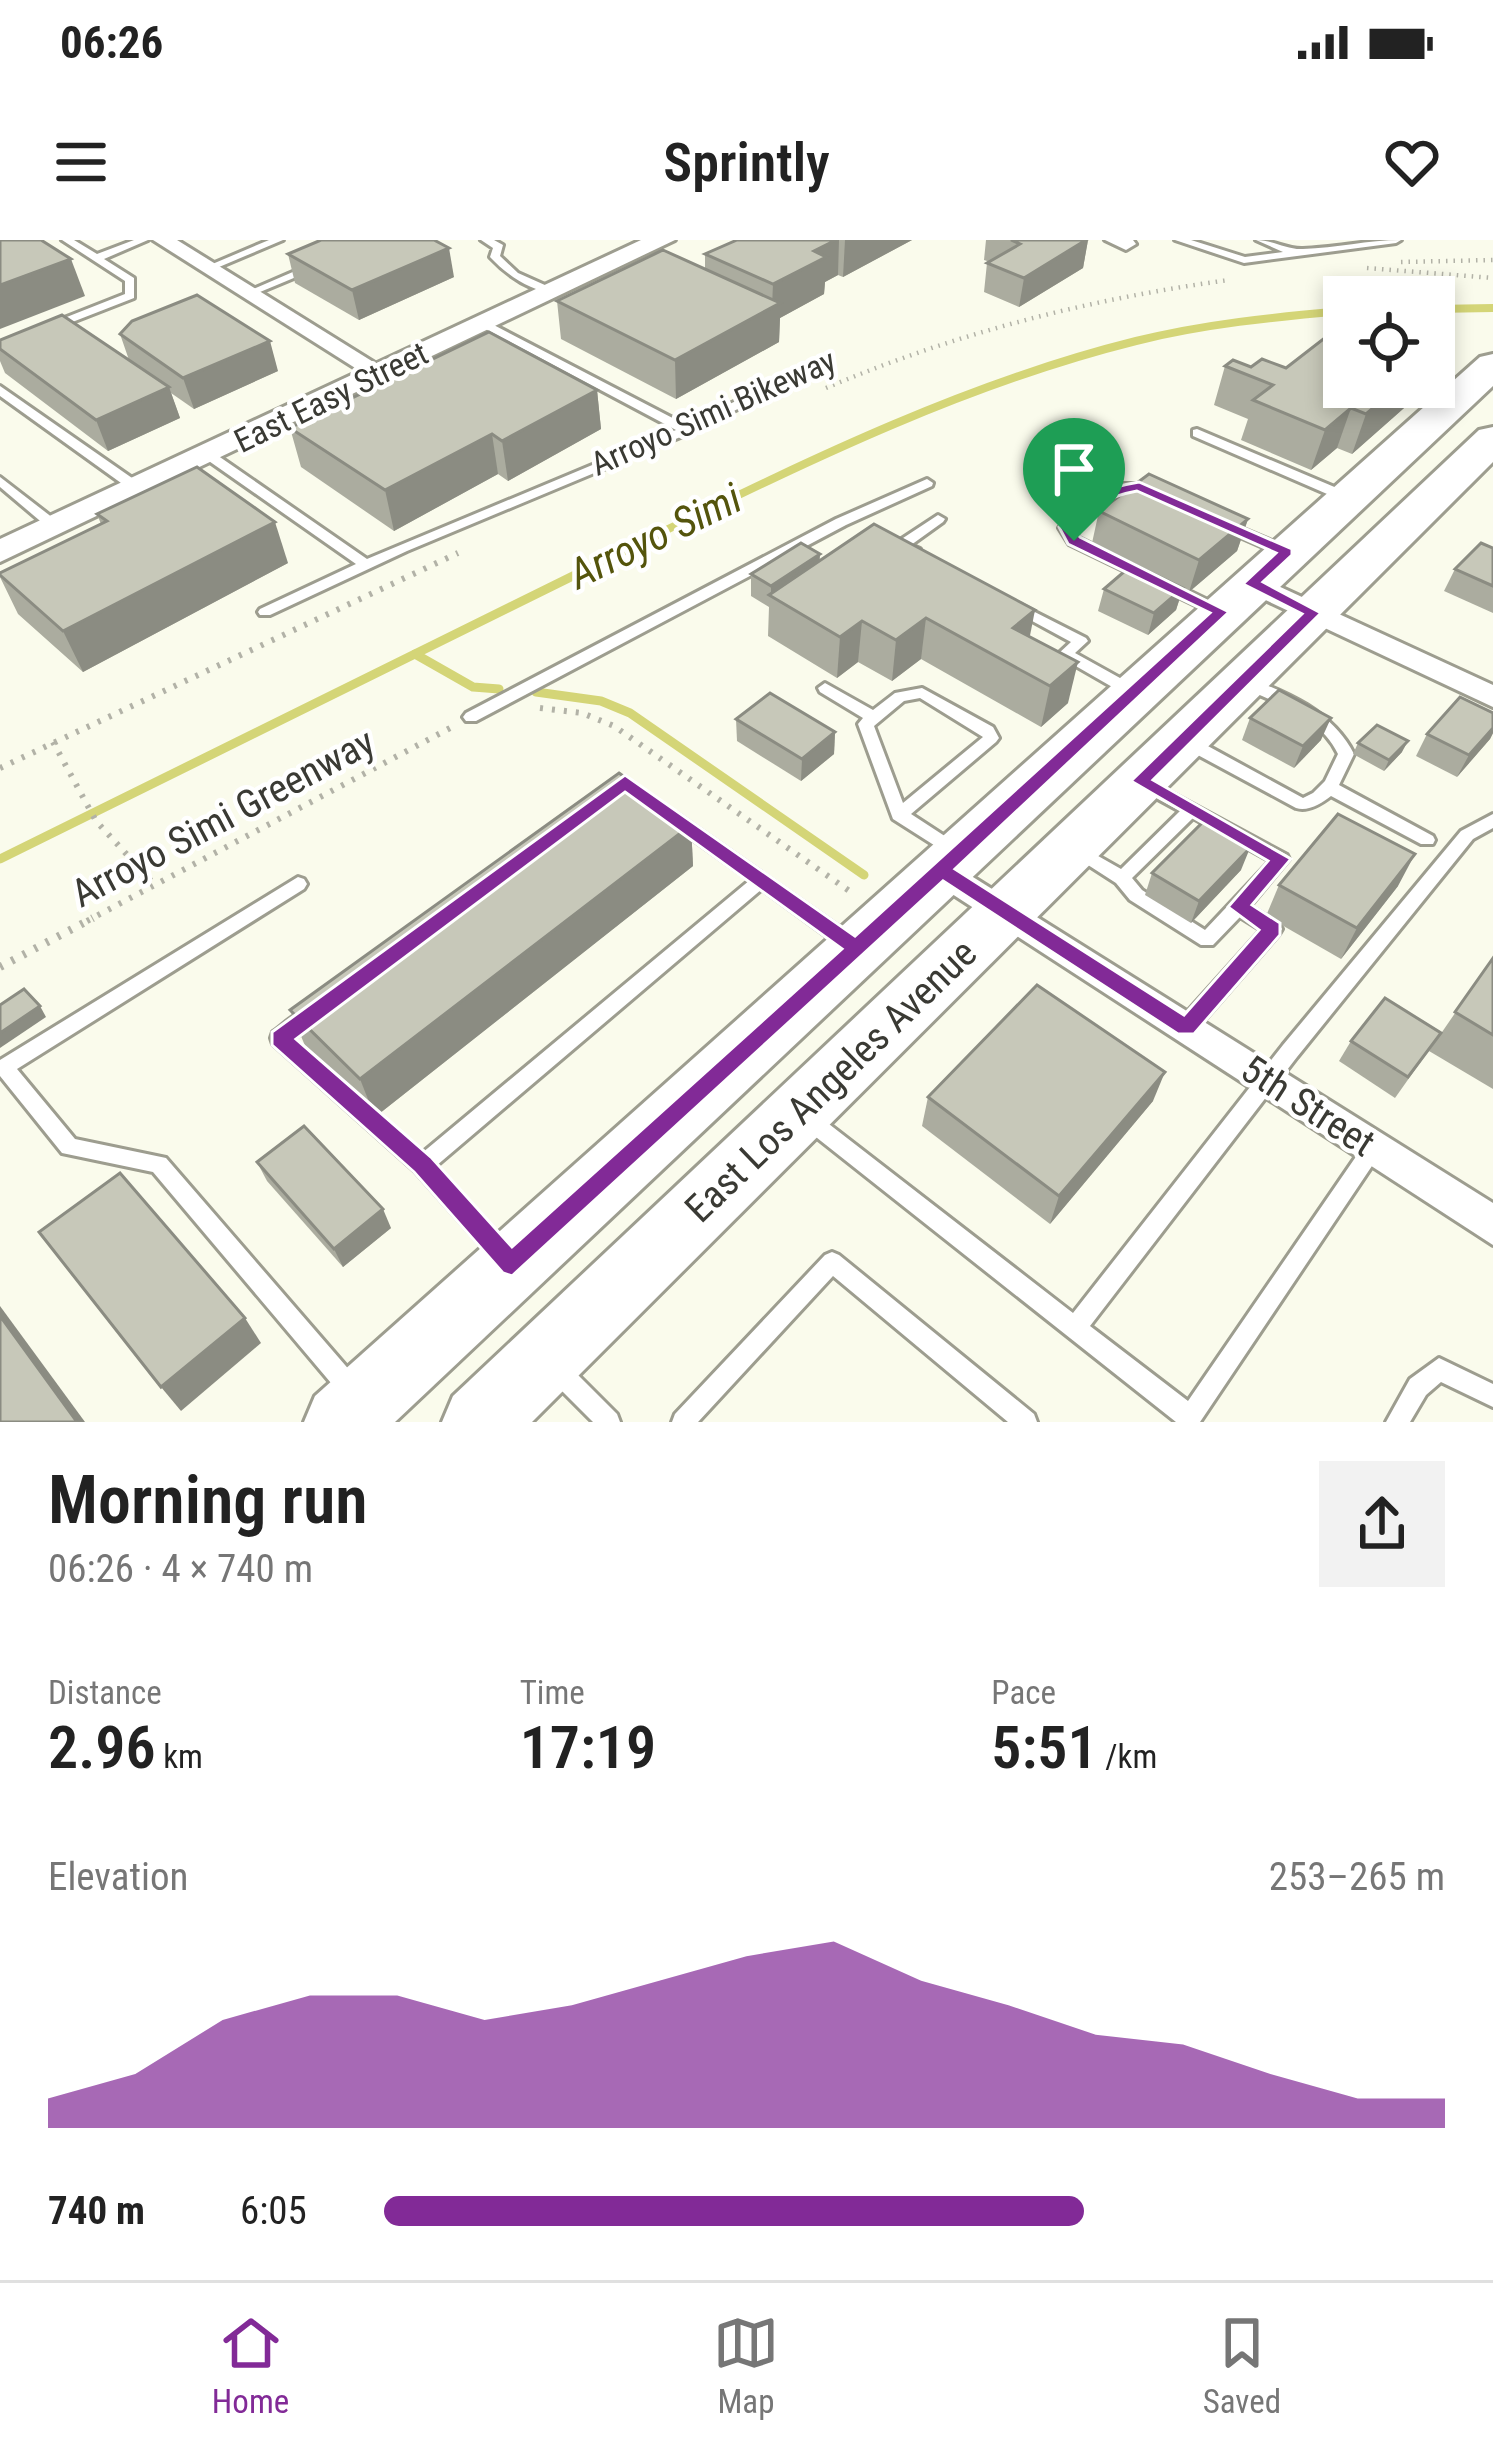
<!DOCTYPE html>
<meta charset="utf-8">
<style>
body{margin:0;font-family:"Roboto Condensed",sans-serif;background:#f2f2f2;color:#222;height:100vh;display:flex;flex-direction:column;font-size:45px;white-space:nowrap}
*{box-sizing:border-box;margin:0}
p{font-size:39px;color:#767676}
.icon{flex:none;width:66px;height:66px;fill:none;stroke:currentColor;stroke-width:2;stroke-linecap:round;stroke-linejoin:round}
.map{position:relative;height:1182px;overflow:hidden}
.details{display:flex;flex-direction:column;background:#fff;flex:1}
.details>*{flex:none}
.controls{position:absolute;left:1323px;top:36px;display:grid;gap:24px}
.controls a{display:grid;place-items:center;width:132px;height:132px;border-radius:0px;background:#fff;box-shadow:0 6px 18px #0003;font-size:60px}
.pin{position:absolute;display:grid;place-items:center;width:102px;height:102px;color:#fff;margin:-123px -51px;border-radius:50% 50% 50% 0;rotate:-45deg;box-shadow:0 0 12px #0007}
.pin .icon{rotate:45deg}
.round{display:grid;place-items:center;flex:none;width:126px;height:126px;border-radius:0px;background:#f2f2f2}
.head{display:flex;align-items:center;justify-content:space-between;height:204px;padding:0 48px}
h1{font-size:66px;font-weight:600;line-height:90px}
.metrics{display:grid;grid-template-columns:repeat(3,1fr);gap:18px;height:204px;padding:12px 48px}
.metrics div{display:grid;align-content:center}
.metrics b{font-size:60px;font-weight:600}
.metrics small{font-size:33px;font-weight:400}
.metrics p{font-size:33px}
.chart{height:336px;padding:24px 48px}
.chart p{display:flex;justify-content:space-between}
.chart svg{width:100%;height:216px;margin-top:12px;fill:#822a97;opacity:.7}
ul{padding:0 48px;list-style:none;font-size:39px}
li{display:grid;grid-template-columns:192px 144px 1fr;align-items:center;height:90px}
li i{height:30px;border-radius:15px;background:#822a97}
.status{display:flex;justify-content:space-between;align-items:center;height:84px;padding:0 60px;background:#fff;direction:ltr}
.status svg{height:33px;fill:currentColor}
header{display:flex;justify-content:space-between;align-items:center;height:156px;padding:0 48px;background:#fff;font-size:54px;font-weight:600}
.tabs{display:flex;justify-content:space-around;align-items:center;height:168px;border-top:3px solid #e0e0e0;background:#fff;font-size:33px;color:#767676}
.tabs a{display:grid;justify-items:center;gap:6px}
.tabs .active{color:#822a97}
.map>svg:first-child{display:block}
</style>
<div class="status"><b>06:26</b><svg viewBox="0 0 49 12"><path d="M0 12V9h3v3zM5 12V6h3v6zM10 12V3h3v9zM15 12V0h3v12zM26 1h20v11H26zM47 4h2v5h-2z"/></svg></div>
<header><svg class="icon" aria-label="menu" viewBox="0 0 24 24"><path d="M4 6h16M4 12h16M4 18h16"/></svg>Sprintly<svg class="icon" aria-label="heart" viewBox="0 0 24 24"><path d="M12 20l-8-8c-3-5 5-10 8-4 3-6 11-1 8 4z"/></svg></header>
<div class="map">
<svg width="1493" height="1182" viewBox="0 0 1493 1182">
<rect width="100%" height="100%" fill="#fafbec"/>
<g fill="none" stroke-linecap="round" stroke-linejoin="round">
<!-- stream-far1 -->
<g stroke="#d4d577" stroke-width="8">
<path d="M1434 69 1493 68"/>
<path d="M654 296C810 220 967 143 1136 101 1204 84 1274 77 1344 71"/>
</g>
<!-- stream -->
<g stroke="#d4d577" stroke-width="9">
<path d="M415 414 473 447 499 449"/>
<path d="M536 452 601 461 630 473 864 635"/>
<path d="M0 619 660 293"/>
</g>
<!-- service casing -->
<g stroke="#9d9d8f" stroke-width="6">
<g id="service">
<path d="M62 0H74L97 14 134 0H148L104 19 134 38V58L57 88H49V84L125 54V41Z"/>
<path d="M269 0H283L212 30 203 28Z"/>
<path d="M481 0H494L503 5 500 16 518 33 556 50V54C530 51 508 36 490 17L493 8Z"/>
<path d="M1175 0H1191L1245 17 1283 12 1256 0C1273 0 1287 10 1303 9 1336 8 1368 0 1401 0L1396 3 1244 23Z"/>
<path d="M309 25 313 26V30L253 55 244 53Z"/>
<path d="M480 82H488L686 185 809 126 819 128 690 193 407 311 270 375H260L258 372 260 369 356 324 206 219V213H214L367 319 676 190 480 86Z"/>
<path d="M0 146 145 247V253H135L0 156Z"/>
<path d="M1197 189 1351 254 1352 257 1346 261 1341 260 1193 196V190Z"/>
<path d="M0 237 62 285V291H52L0 247Z"/>
<path d="M927 239 933 243 932 246 846 285 476 481H466L463 477 466 473 836 279Z"/>
<path d="M1124 244H1136L1154 251C1144 255 1137 249 1124 251 1103 254 1086 273 1073 288L1079 298 1226 369 1228 372 1226 375H1216L1069 304 1059 288C1077 266 1096 250 1124 244Z"/>
<path d="M938 275 945 279 943 282 911 305 920 309V315H910L897 308V302Z"/>
<path d="M1227 282 1291 309 1293 312 1291 315H1281L1222 289 1220 286Z"/>
<path d="M1017 363 1086 398 1088 401 1075 413 1138 448 1141 452 1138 456H1128L1060 417 1058 414 1071 402 1012 370 1010 367 1012 364Z"/>
<path d="M1245 437C1287 452 1333 472 1354 514L1339 545 1433 596 1435 600 1433 604H1421L1331 556C1322 563 1308 572 1296 568L1183 507 1181 503 1183 499H1195L1303 558 1313 553 1325 541 1338 514C1320 476 1275 463 1240 446L1238 442Z"/>
<path d="M825 443 873 470 895 453 922 448 993 487 999 498 996 502 911 574 960 606 962 610 960 614H948L893 579 858 484 863 478 820 452 818 448ZM920 458 983 497 903 563 874 486 904 461Z"/>
<path d="M1142 537 1287 615 1289 619 1250 666 1279 684 1282 689 1279 694 1193 793 1186 795 1179 793 1177 787 1179 781 1261 690 1240 677 1213 705H1201L1130 660 1116 643 1071 614 1069 610 1071 606 1077 604 1121 629 1180 571 1136 547 1134 543ZM1193 578 1270 621 1205 690 1142 650 1132 638Z"/>
<path d="M676 573 855 698 858 703 855 708 849 710 843 708 762 649 436 926 510 1008 514 1015 510 1022 503 1025 496 1022 415 931 273 804 271 798 273 792C286 783 303 764 320 769L322 774 320 779 293 799 422 913 750 640 670 583 668 579Z"/>
<path d="M1493 574V588L1473 599 1297 817 1090 1086 1188 1161 1366 902 1373 899 1380 902 1383 908 1380 914 1200 1182H1176L802 886 799 880 802 874 809 871 816 874 1073 1073 1283 805 1461 591Z"/>
<path d="M298 637 304 639 307 644 304 649 17 829 75 899 166 918 358 1140 361 1148 358 1156 350 1159 342 1156 153 932 62 913 0 836V820Z"/>
<path d="M832 1012 839 1015 1034 1174 1037 1182H1008L833 1036 698 1182H672L675 1174 825 1015Z"/>
<path d="M1439 1118 1493 1144V1167L1441 1142 1426 1155 1410 1182H1386L1410 1139Z"/>
<path d="M558 1120 566 1123 617 1174 620 1182H593L550 1139 547 1131 550 1123Z"/>
</g>
</g>
<!-- minor casing -->
<g stroke="#9d9d8f" stroke-width="6">
<g id="minor">
<path d="M153 0H177L391 133 379 140 371 138Z"/>
<path d="M1105 0H1133L1136 4 1126 10Z"/>
<path d="M1252 334 1493 445V467L1242 349 1238 343 1242 337Z"/>
<path d="M941 617 1493 963V1005L929 639 924 630 929 621Z"/>
</g>
</g>
<!-- tertiary casing -->
<g stroke="#9d9d8f" stroke-width="6">
<path id="tertiary" d="M641 0H675L0 322V299Z"/>
</g>
<!-- primary casing -->
<g stroke="#9d9d8f" stroke-width="6">
<g id="primary">
<path d="M1493 114V146L395 1182H304L315 1156 1480 117Z"/>
<path d="M1493 187V222L532 1182H442L453 1156 1479 190Z"/>
</g>
</g>
<!-- path-far2 -->
<g stroke="#b2b2a7" stroke-width="4.5" stroke-dasharray="1.5 6" stroke-linecap="butt">
<path d="M1401 22 1493 20"/>
<path d="M1367 28 1493 38"/>
<path d="M826 148C956 93 1089 59 1229 40"/>
</g>
<!-- path-far1 -->
<g stroke="#b2b2a7" stroke-width="6" stroke-dasharray="3 9" stroke-linecap="butt">
<path d="M540 468 582 473 614 486 855 655"/>
<path d="M53 502 96 581 154 644"/>
<path d="M0 528 458 313"/>
<path d="M87 681 452 487"/>
</g>
<!-- path -->
<path stroke="#b2b2a7" stroke-width="8" stroke-dasharray="3 10" stroke-linecap="butt" d="M0 727 93 678"/>
<!-- service -->
<use href="#service" fill="#fff" fill-rule="evenodd"/>
<!-- minor -->
<use href="#minor" fill="#fff" fill-rule="evenodd"/>
<!-- tertiary -->
<use href="#tertiary" fill="#fff" fill-rule="evenodd"/>
<!-- primary -->
<use href="#primary" fill="#fff" fill-rule="evenodd"/>
</g>
<!-- wall -->
<g fill="#abac9f">
<path d="M737 0H912L843 37 838 35 825 42 824 54 780 78 779 102 676 159 561 99 557 61 705 29V14Z"/>
<path d="M986 0H1088L1083 28 1019 67 984 52 987 23 990 22 984 20Z"/>
<path d="M288 14 454 37 359 80 295 43Z"/>
<path d="M120 94 278 131 194 169 171 153 180 178 108 211 5 133 0 121V100L129 120Z"/>
<path d="M1225 126 1286 128 1344 147H1423L1421 153 1352 214 1337 208 1311 230 1241 200 1248 179 1214 165Z"/>
<path d="M597 150 601 189 508 241 498 234 394 291 301 227 290 188Z"/>
<path d="M1099 271 1248 279 1237 311 1189 352 1183 348 1176 370 1148 395 1098 371 1104 349 1165 339 1092 303Z"/>
<path d="M97 274 288 323 83 432 18 374 0 337V333L101 284Z"/>
<path d="M1493 308V373L1444 351 1455 329Z"/>
<path d="M820 321 1030 397 1068 463 1041 487 921 419 892 441 858 422 837 438 768 396 769 367 751 356V334Z"/>
<path d="M1493 473V493L1490 499 1457 537 1416 516 1427 494Z"/>
<path d="M1250 478 1321 500 1294 528 1242 500Z"/>
<path d="M736 479 835 492 834 514 801 541 737 501Z"/>
<path d="M1358 503 1402 512 1384 531 1353 514Z"/>
<path d="M691 585 693 626 375 877 306 808 290 770Z"/>
<path d="M1241 630 1191 683 1145 655 1152 633Z"/>
<path d="M1279 645 1398 646 1341 719 1266 676Z"/>
<path d="M1493 718V849L1429 811Z"/>
<path d="M1441 793 1395 858 1339 821 1351 801Z"/>
<path d="M928 857 1153 861 1050 984 922 886Z"/>
<path d="M257 922 391 988 343 1027 267 941Z"/>
</g>
<!-- shaded-wall -->
<g fill="#8b8c82">
<path d="M836 0H839L838 35 825 42 824 54 780 78 779 102 676 159 675 120 772 67 773 44 814 11Z"/>
<path d="M845 0H912L843 37Z"/>
<path d="M1088 0 1083 28 1019 67 1024 38Z"/>
<path d="M449 8 454 37 359 80 352 50Z"/>
<path d="M71 19 85 56 0 89V45Z"/>
<path d="M270 101 278 131 194 169 183 138Z"/>
<path d="M169 147 180 178 108 211 96 180Z"/>
<path d="M1398 147H1423L1421 153 1352 214 1366 174Z"/>
<path d="M597 150 601 189 508 241 502 201Z"/>
<path d="M1351 168 1337 208 1311 230 1325 190Z"/>
<path d="M492 194 498 234 394 291 385 250Z"/>
<path d="M1248 279 1237 311 1189 352 1199 320Z"/>
<path d="M275 282 288 323 83 432 63 391Z"/>
<path d="M820 314 819 336 771 356V346Z"/>
<path d="M1183 348 1176 370 1148 395 1154 373Z"/>
<path d="M1035 370 1027 411 1013 388Z"/>
<path d="M926 378 921 419 892 441 896 400Z"/>
<path d="M862 381 858 422 837 438 840 397Z"/>
<path d="M1078 422 1068 463 1041 487 1050 446Z"/>
<path d="M1331 478 1321 500 1294 528 1303 506Z"/>
<path d="M1493 488V493L1490 499 1457 537 1469 515Z"/>
<path d="M835 492 834 514 801 541 802 519Z"/>
<path d="M1408 501 1402 512 1384 531 1389 520Z"/>
<path d="M691 585 693 626 375 877 360 839Z"/>
<path d="M1250 608 1241 630 1191 683 1199 661Z"/>
<path d="M1415 614 1398 646 1341 719 1357 688Z"/>
<path d="M40 766 46 777 0 808V793Z"/>
<path d="M1165 832 1153 861 1050 984 1059 956Z"/>
<path d="M383 969 391 988 343 1027 334 1009Z"/>
<path d="M0 1066 85 1182H77L0 1076Z"/>
<path d="M245 1078 261 1103 181 1171 161 1147Z"/>
</g>
<!-- building -->
<g fill="#c7c8b9" stroke="#8b8c82" stroke-width="3">
<path d="M0 0H41L71 19 0 45Z"/>
<path d="M321 0H434L449 8 352 50 288 14Z"/>
<path d="M737 0H836L814 11 826 17 773 44 705 14Z"/>
<path d="M1011 0H1086L1024 38 987 23 1020 4Z"/>
<path d="M663 10 780 63 675 120 557 61Z"/>
<path d="M197 55 270 101 183 138 120 94 132 81Z"/>
<path d="M62 75 169 147 96 180 0 109V100Z"/>
<path d="M1344 83V147H1398L1366 174 1351 168 1325 190 1253 160 1273 145 1225 126 1233 120 1251 127 1262 119 1286 128Z"/>
<path d="M489 92 597 150 502 201 492 194 385 250 290 188Z"/>
<path d="M197 227 275 282 63 391 0 335V333L107 281 97 274Z"/>
<path d="M1149 234 1248 279 1199 320 1099 271Z"/>
<path d="M874 284 1035 370 1013 388 1078 422 1050 446 926 378 896 400 862 381 840 397 769 355Z"/>
<path d="M801 303 820 314 771 346 751 334Z"/>
<path d="M1481 303 1493 308V346L1455 329Z"/>
<path d="M1133 324 1183 348 1154 373 1104 349Z"/>
<path d="M1279 450 1331 478 1303 506 1250 478Z"/>
<path d="M770 453 835 492 802 519 736 479Z"/>
<path d="M1460 457 1493 473V488L1469 515 1427 494Z"/>
<path d="M1377 485 1408 501 1389 520 1358 503Z"/>
<path d="M619 533 691 585 360 839 290 770Z"/>
<path d="M1338 574 1415 614 1357 688 1279 645Z"/>
<path d="M1204 581 1250 608 1199 661 1152 633Z"/>
<path d="M1493 718V795L1455 772Z"/>
<path d="M1037 745 1165 832 1059 956 928 857Z"/>
<path d="M24 749 40 766 0 793V765Z"/>
<path d="M1385 758 1441 793 1408 837 1351 801Z"/>
<path d="M304 886 383 969 334 1009 257 922Z"/>
<path d="M120 933 245 1078 161 1147 39 992Z"/>
<path d="M0 1076 77 1182H0Z"/>
</g>
<!-- route -->
<path fill="#822a97" stroke="#fff" stroke-width="3" fill-rule="evenodd" d="M1139 242 1292 309V315L1263 342 1321 373 1153 540 1291 619 1252 665 1280 683V695L1194 794H1178L943 641 512 1036 503 1033 414 932 272 805V792L625 535 855 696 1210 373 1068 304 1059 287C1081 257 1103 248 1139 242ZM1137 251 1276 313 1243 344 1302 374 1131 541 1268 621 1228 667 1259 690 1184 775 955 629 1229 372 1080 297 1074 288C1092 265 1110 256 1137 251ZM625 552 842 709 512 1007 431 917 296 799Z"/>
<g text-anchor="middle" dominant-baseline="central" stroke-width="9" stroke-linejoin="round" paint-order="stroke">
<!-- far-street labels -->
<g font-size="33" fill="#3a3a34" stroke="#fff">
<text transform="translate(331 157) rotate(-26)">East Easy Street</text>
<text transform="translate(713 172) rotate(-24)">Arroyo Simi Bikeway</text>
</g>
<!-- street labels -->
<g font-size="39" fill="#3a3a34" stroke="#fff">
<text transform="translate(223 578) rotate(-28)">Arroyo Simi Greenway</text>
<text transform="translate(831 841) rotate(-44)">East Los Angeles Avenue</text>
<text transform="translate(1308 866) rotate(33)">5th Street</text>
</g>
<!-- water labels -->
<g font-size="42" font-style="italic" fill="#54540c" stroke="#fff">
<text transform="translate(655 296) rotate(-26)">Arroyo Simi</text>
</g>
</g>
</svg>
<div class="controls">
<a><svg class="icon" aria-label="locate" viewBox="0 0 24 24"><circle cx="12" cy="12" r="6"/><path d="M12 2v4M12 18v4M2 12h4M18 12h4"/></svg></a>
</div>
<div class="pin" style="left:1074px;top:301px;background:#1e9e55"><svg class="icon" aria-label="arrive" viewBox="0 0 24 24"><path d="M6 21V4h12l-3 4 3 4H6"/></svg></div>
</div>
<section class="details">
<div class="head"><div><h1>Morning run</h1><p>06:26 · 4 × 740 m</p></div><a class="round"><svg class="icon" aria-label="share" viewBox="0 0 24 24"><path d="M12 15V3M7 8l5-5 5 5M5 13v7h14v-7"/></svg></a></div>
<div class="metrics">
<div><p>Distance</p><b>2.96<small> km</small></b></div>
<div><p>Time</p><b>17:19</b></div>
<div><p>Pace</p><b>5:51<small> /km</small></b></div>
</div>
<div class="chart"><p><span>Elevation</span>253–265 m</p>
<svg viewBox="0 0 160 44" preserveAspectRatio="none"><path d="M0 44V38L10 33L20 22L30 17L40 17L50 22L60 19L70 14L80 9L90 6L100 14L110 19L120 25L130 27L140 33L150 38L160 38V44z"/></svg>
</div>
<ul>
<li><b>740 m</b>6:05<i style="width:66%"></i></li>
</ul>
</section>
<nav class="tabs">
<a class="active"><svg class="icon" aria-label="home" viewBox="0 0 24 24"><path d="M3 11l9-7 9 7M6 9v11h12V9"/></svg>Home</a>
<a><svg class="icon" aria-label="map" viewBox="0 0 24 24"><path d="M3 6l6-2 6 2 6-2v14l-6 2-6-2-6 2zM9 4v14M15 6v14"/></svg>Map</a>
<a><svg class="icon" aria-label="saved" viewBox="0 0 24 24"><path d="M7 4h10v16l-5-4-5 4z"/></svg>Saved</a>
</nav>
